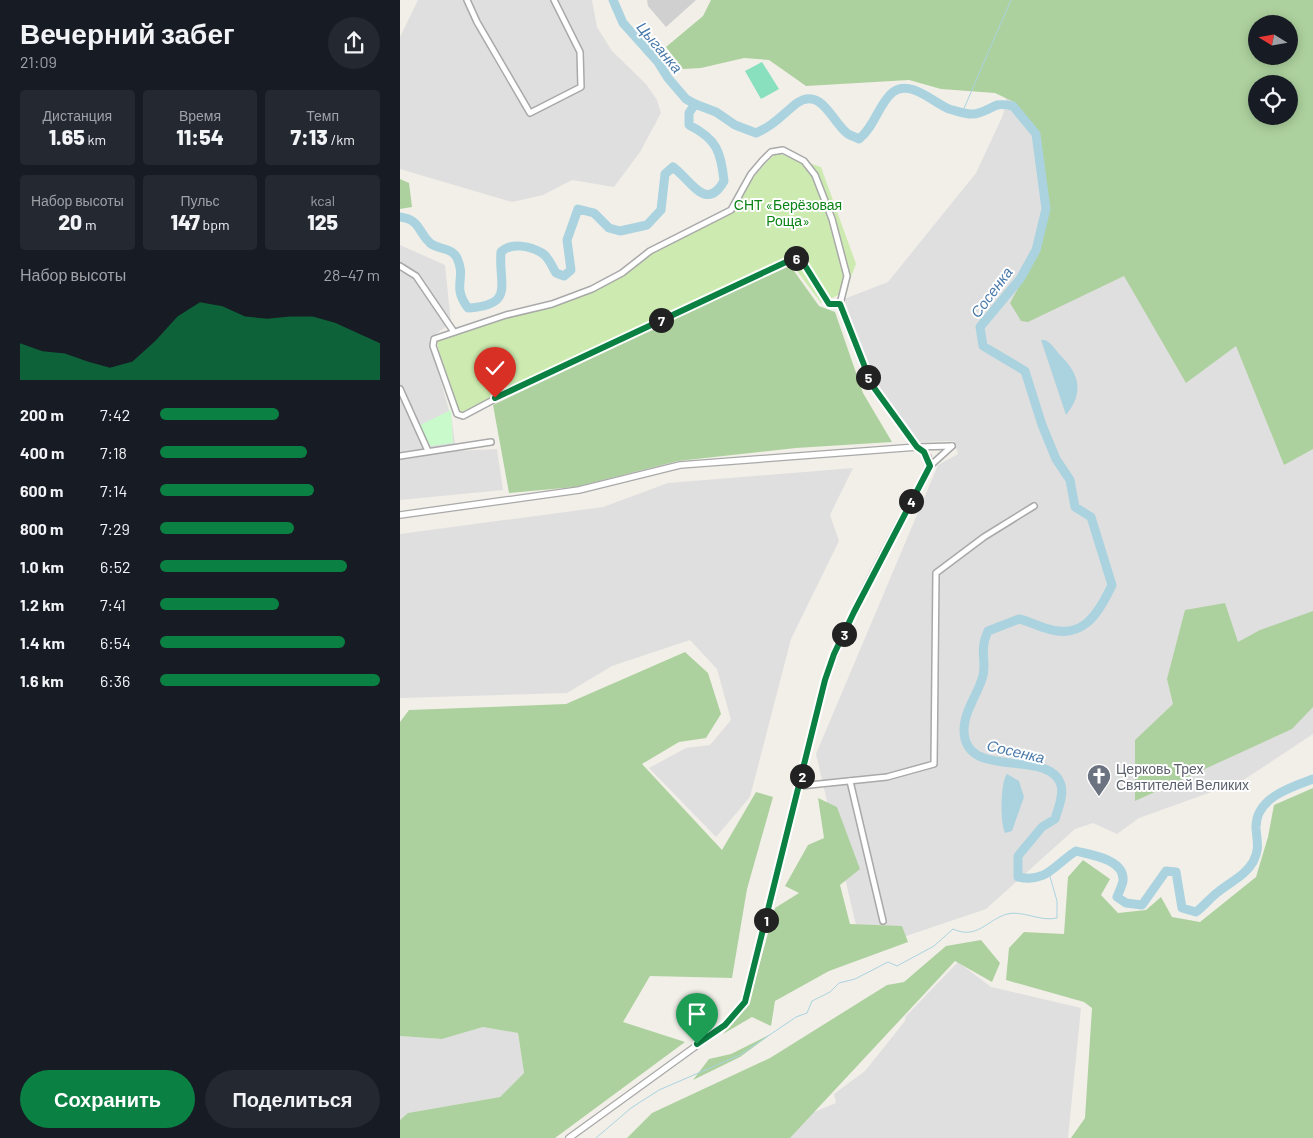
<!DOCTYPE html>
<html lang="ru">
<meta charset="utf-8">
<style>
body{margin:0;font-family:Barlow,sans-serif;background:#242831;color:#f1f3f6;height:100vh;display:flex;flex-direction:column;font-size:19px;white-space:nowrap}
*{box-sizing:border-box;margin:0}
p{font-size:16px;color:#9ea1a6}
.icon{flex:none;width:28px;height:28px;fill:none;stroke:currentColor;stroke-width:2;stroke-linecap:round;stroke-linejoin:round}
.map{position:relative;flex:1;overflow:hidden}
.details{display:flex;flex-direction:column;background:#171b24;width:400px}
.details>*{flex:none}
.needle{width:32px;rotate:281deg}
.tools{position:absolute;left:848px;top:15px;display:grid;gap:10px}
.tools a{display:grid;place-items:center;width:50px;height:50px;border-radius:50%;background:#171b24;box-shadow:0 2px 12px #0003;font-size:25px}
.pin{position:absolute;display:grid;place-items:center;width:42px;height:42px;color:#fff;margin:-51px -21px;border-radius:50% 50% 50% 0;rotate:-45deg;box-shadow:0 0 5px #0007}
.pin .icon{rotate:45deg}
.km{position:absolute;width:25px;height:25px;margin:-12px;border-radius:50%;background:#222;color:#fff;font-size:14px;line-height:25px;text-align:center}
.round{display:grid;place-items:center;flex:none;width:52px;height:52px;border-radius:26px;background:#242831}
.overview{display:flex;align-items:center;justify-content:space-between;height:85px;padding:0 20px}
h1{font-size:28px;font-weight:800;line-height:38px}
.figures{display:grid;grid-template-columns:repeat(3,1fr);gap:8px;height:85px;padding:5px 20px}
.figures div{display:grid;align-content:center;border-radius:5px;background:#242831;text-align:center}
.figures b{font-size:21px;font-weight:800}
.figures small{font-size:14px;font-weight:400}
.figures p{font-size:14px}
.chart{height:140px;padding:10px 20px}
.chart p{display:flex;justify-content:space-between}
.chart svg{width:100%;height:90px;margin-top:5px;fill:#0b8043;opacity:.7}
.cta{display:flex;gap:10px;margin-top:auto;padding:10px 20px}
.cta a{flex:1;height:58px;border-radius:30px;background:#0b8043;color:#fff;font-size:20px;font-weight:800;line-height:58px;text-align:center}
.cta a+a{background:#242831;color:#f1f3f6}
ul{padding:0 20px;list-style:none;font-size:16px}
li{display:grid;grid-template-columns:80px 60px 1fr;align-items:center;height:38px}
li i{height:12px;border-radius:6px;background:#0b8043}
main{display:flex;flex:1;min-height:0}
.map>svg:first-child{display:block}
</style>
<main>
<section class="details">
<div class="overview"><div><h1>Вечерний забег</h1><p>21:09</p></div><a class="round"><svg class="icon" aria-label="share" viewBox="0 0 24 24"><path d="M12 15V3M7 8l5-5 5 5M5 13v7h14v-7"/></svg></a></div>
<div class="figures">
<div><p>Дистанция</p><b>1.65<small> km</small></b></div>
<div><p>Время</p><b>11:54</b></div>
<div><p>Темп</p><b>7:13<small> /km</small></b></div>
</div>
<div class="figures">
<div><p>Набор высоты</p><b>20<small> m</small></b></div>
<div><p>Пульс</p><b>147<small> bpm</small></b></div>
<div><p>kcal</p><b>125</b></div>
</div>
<div class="chart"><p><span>Набор высоты</span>28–47 m</p>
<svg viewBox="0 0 160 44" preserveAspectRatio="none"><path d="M0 44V26L10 30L20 31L30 35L40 38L50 35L60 25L70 13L80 6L90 8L100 13L110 14L120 13L130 13L140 16L150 21L160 26V44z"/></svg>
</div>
<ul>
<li><b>200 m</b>7:42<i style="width:54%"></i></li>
<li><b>400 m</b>7:18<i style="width:67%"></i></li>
<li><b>600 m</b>7:14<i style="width:70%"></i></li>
<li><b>800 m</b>7:29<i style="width:61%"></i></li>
<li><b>1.0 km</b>6:52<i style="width:85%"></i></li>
<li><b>1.2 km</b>7:41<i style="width:54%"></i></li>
<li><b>1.4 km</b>6:54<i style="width:84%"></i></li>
<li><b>1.6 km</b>6:36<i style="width:100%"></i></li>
</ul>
<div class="cta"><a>Сохранить</a><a>Поделиться</a></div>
</section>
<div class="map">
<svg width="913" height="1138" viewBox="0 0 913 1138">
<rect width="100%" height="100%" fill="#f2efe9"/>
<!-- residential -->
<g fill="#e0dfdf" fill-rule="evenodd">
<path d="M18 0H192L197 27 212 51 246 84 257 100 261 113 240 152 214 187 172 180 143 195 112 202 0 169V37Z"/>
<path d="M913 0V734L842 781 739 818 717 834 693 823 675 829 586 909 462 951 416 754 538 465 558 454 554 441 518 442 483 394 467 368 444 299 488 282 576 173 603 115 613 60ZM856 24H889V56H856ZM856 84H889V116H856Z"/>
<path d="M0 245 45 265 51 323 29 339 52 421 56 451 97 449 103 490 0 500Z"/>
<path d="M453 468 430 515 439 541 391 639 350 797 316 837 249 768 286 748 310 745 331 720 317 669 290 640 212 666 167 693 0 698V534L203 507 268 483Z"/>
<path d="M558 962 591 987 681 1008 668 1138H385L402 1117 436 1103 434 1094 465 1071 505 1021 506 1016Z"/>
<path d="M83 1027 118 1033 124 1073 100 1097 9 1113 0 1120V1036L42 1039Z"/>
</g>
<!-- religious -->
<path fill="#d0d0d0" d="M247 0H296L266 27 248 6Z"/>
<!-- grass -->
<path fill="#cdebb0" d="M377 153 421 167 456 264 445 292 421 303 388 259 58 414 40 360 37 341 107 317 152 305 207 282 251 251 333 213C341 192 359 167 377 153Z"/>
<!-- forest -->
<g fill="#add19e" fill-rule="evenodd">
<path d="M311 0H913V449L884 465 836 346 786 383 724 276 628 322 621 321 610 303 638 252 648 208 637 135 614 102 595 93 541 89 509 80 406 86 369 60 344 58 301 68 283 69 266 47 303 16ZM856 24H889V56H856ZM856 84H889V116H856Z"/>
<path d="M0 179 9 183 12 207 0 209Z"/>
<path d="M389 264 419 306 435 312 463 393 492 442 396 448 278 461 175 487 109 493 93 405Z"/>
<path d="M825 603 838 642 860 630 913 611V707L892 729 735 801V740L773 704 767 679 785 610Z"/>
<path d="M285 652 308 673 321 714 306 738 279 742 242 764 322 850 356 792 373 797 347 889 332 978 250 976 223 1022 285 1042 155 1138H0V1120L8 1113 100 1097 124 1073 118 1033 83 1027 42 1039 0 1036V722L9 710 166 704Z"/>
<path d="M913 788V1138H671L685 1118 692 1008 684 1002 606 980 609 948 624 932 664 934 668 877 683 860 710 879 701 895 718 913 746 910 761 897 772 917 800 922 856 877 868 837 874 805Z"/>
<path d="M418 798 437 807 460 869 440 885 450 924 502 926 508 942 429 971 375 1001 371 1026 352 1017 323 1034 349 1002 375 908 399 893 385 886 408 845 424 838Z"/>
<path d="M581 940 600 963 592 982 555 961 390 1138H227L252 1113 370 1058 487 985 504 982 546 946Z"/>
<path d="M371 1034 340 1057 293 1080 309 1059 331 1054Z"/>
</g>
<!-- park -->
<path fill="#c8facc" d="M51 410 53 443 30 446 20 425Z"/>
<!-- pitch -->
<path fill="#88e0be" d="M362 62 379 89 361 99 345 71Z"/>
<!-- water -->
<g fill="#aad3df">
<path d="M641 340H645C653 344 655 350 661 356 680 375 684 393 666 415Z"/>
<path d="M607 774 619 781 624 797 612 831 605 833C600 823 600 783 607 774Z"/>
</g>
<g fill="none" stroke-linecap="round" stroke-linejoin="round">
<!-- stream -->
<g stroke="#aad3df" stroke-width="1">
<path d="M562 113 611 0"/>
<path d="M196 1138 231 1108 259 1090 340 1055 396 1017 407 1013 412 1001 430 992 439 983 455 979 488 962 497 966 534 946 553 929C577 940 587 920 607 914 623 910 640 922 657 918V901L649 873"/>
</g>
<!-- river -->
<g stroke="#aad3df" stroke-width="9">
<path d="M213 0 223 23 258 62 268 78 286 99 295 104"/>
<path d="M0 217C21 220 17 231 30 243 38 250 52 247 57 258 67 279 51 286 68 308 116 305 98 284 101 252 111 242 130 246 142 253 149 257 152 267 156 273L164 276 171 270 167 240 178 209 194 213 209 228 220 231 247 225 261 210 265 174 273 167C291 180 306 213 324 181 321 152 317 139 289 125V113L295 104 316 112 335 125 356 133C373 126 383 114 397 103 422 86 433 124 448 134 451 136 456 137 459 139 475 126 479 103 493 92 510 79 534 103 549 109 557 111 564 114 572 114 582 114 589 108 597 105 602 104 608 105 613 106L636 134 646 209 636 250 620 279 580 327 583 346 625 371 642 425 656 459 670 480 675 507 691 517 712 585C698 615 682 641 645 628 636 625 628 621 619 619L588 631C578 651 588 663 582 679 577 695 564 712 564 730 564 782 650 747 661 785 664 795 658 809 655 819L642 827 618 856V877C647 883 654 865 676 851 691 855 725 859 723 881 722 886 719 892 717 897L726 903 742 905 766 871 776 872 782 908 796 912C804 906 810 898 818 892 830 882 845 876 853 862 860 849 857 842 856 828 855 798 891 787 913 779"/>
</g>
<!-- minor casing -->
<g stroke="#a9a9a9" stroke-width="8">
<g id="minor">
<path d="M67 0 77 22 130 113 181 87 180 52 154 0"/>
<path d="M0 266 16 276 54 332"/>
<path d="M440 304 447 276 432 219 415 175 404 161 383 150 371 152 362 161 351 174 331 210 250 251 222 273 192 289 152 304 106 315 34 339 33 346 57 414 63 416 95 399 399 256 429 304H440L471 385 517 447 552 446"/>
<path d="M0 389 28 451"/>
<path d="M0 456 91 442"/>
<path d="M530 466 552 446"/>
<path d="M450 781 483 921"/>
<path d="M400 786 487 777 534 764 536 573 584 537 634 506"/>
</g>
</g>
<!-- tertiary casing -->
<g stroke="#a9a9a9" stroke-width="8">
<path id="tertiary" d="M0 515 179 490 280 465 517 447 528 457 530 466C494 534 451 608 425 680L345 1002 325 1025 169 1138"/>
</g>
<!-- minor -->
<use href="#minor" stroke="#fff" stroke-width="5"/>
<!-- tertiary -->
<use href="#tertiary" stroke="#fff" stroke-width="5.5"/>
</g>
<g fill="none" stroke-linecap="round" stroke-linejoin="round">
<!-- route casing -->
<g stroke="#fff" stroke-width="10">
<path id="route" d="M95 398 399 256 429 304H440L472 385 517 447 524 452 530 466 454 612 434 654 425 680 345 1002 325 1025 297 1044"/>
</g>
<!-- route -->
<use href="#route" stroke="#0b8043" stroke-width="6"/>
</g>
<!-- icons -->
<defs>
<g id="church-pin" transform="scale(1.25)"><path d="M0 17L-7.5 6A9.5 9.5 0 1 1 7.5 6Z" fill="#6b7280" stroke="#fff"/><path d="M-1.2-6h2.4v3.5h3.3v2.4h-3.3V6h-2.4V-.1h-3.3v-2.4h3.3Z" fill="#fff"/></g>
</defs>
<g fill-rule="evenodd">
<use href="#church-pin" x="699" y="776"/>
</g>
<g text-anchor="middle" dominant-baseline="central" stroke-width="4" stroke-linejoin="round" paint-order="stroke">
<!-- park labels -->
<g font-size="14" fill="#0c8416" stroke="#fff">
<text x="388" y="204">СНТ «Берёзовая<tspan x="388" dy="16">Роща»</tspan></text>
</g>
<!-- worship labels -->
<g font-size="14" fill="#5b616d" stroke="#fff" text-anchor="start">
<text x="716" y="768">Церковь Трех<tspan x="716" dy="16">Святителей Великих</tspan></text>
</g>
<!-- water labels -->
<g font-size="15" font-style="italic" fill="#4a7aab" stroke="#fff">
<text transform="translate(260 47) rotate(50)">Цыганка</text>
<text transform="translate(591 292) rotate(-53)">Сосенка</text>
<text transform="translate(616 751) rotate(13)">Сосенка</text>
</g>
</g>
</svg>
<div class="tools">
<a><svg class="needle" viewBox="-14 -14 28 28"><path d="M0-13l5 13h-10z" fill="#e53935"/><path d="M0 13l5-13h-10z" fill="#9ea1a6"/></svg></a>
<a><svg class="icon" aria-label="locate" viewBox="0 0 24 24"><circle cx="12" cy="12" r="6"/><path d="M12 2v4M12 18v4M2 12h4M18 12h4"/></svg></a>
</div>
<div class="pin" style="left:297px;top:1044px;background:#1e9e55"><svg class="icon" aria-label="arrive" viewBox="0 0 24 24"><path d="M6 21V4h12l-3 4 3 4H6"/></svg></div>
<div class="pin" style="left:95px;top:398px;background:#d93025"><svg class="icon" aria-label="check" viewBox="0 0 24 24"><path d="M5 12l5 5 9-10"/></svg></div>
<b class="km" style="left:366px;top:920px">1</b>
<b class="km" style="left:402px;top:776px">2</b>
<b class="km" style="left:444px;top:634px">3</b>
<b class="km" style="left:511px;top:501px">4</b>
<b class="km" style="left:468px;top:377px">5</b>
<b class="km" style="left:396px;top:258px">6</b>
<b class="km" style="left:261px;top:320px">7</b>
</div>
</main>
